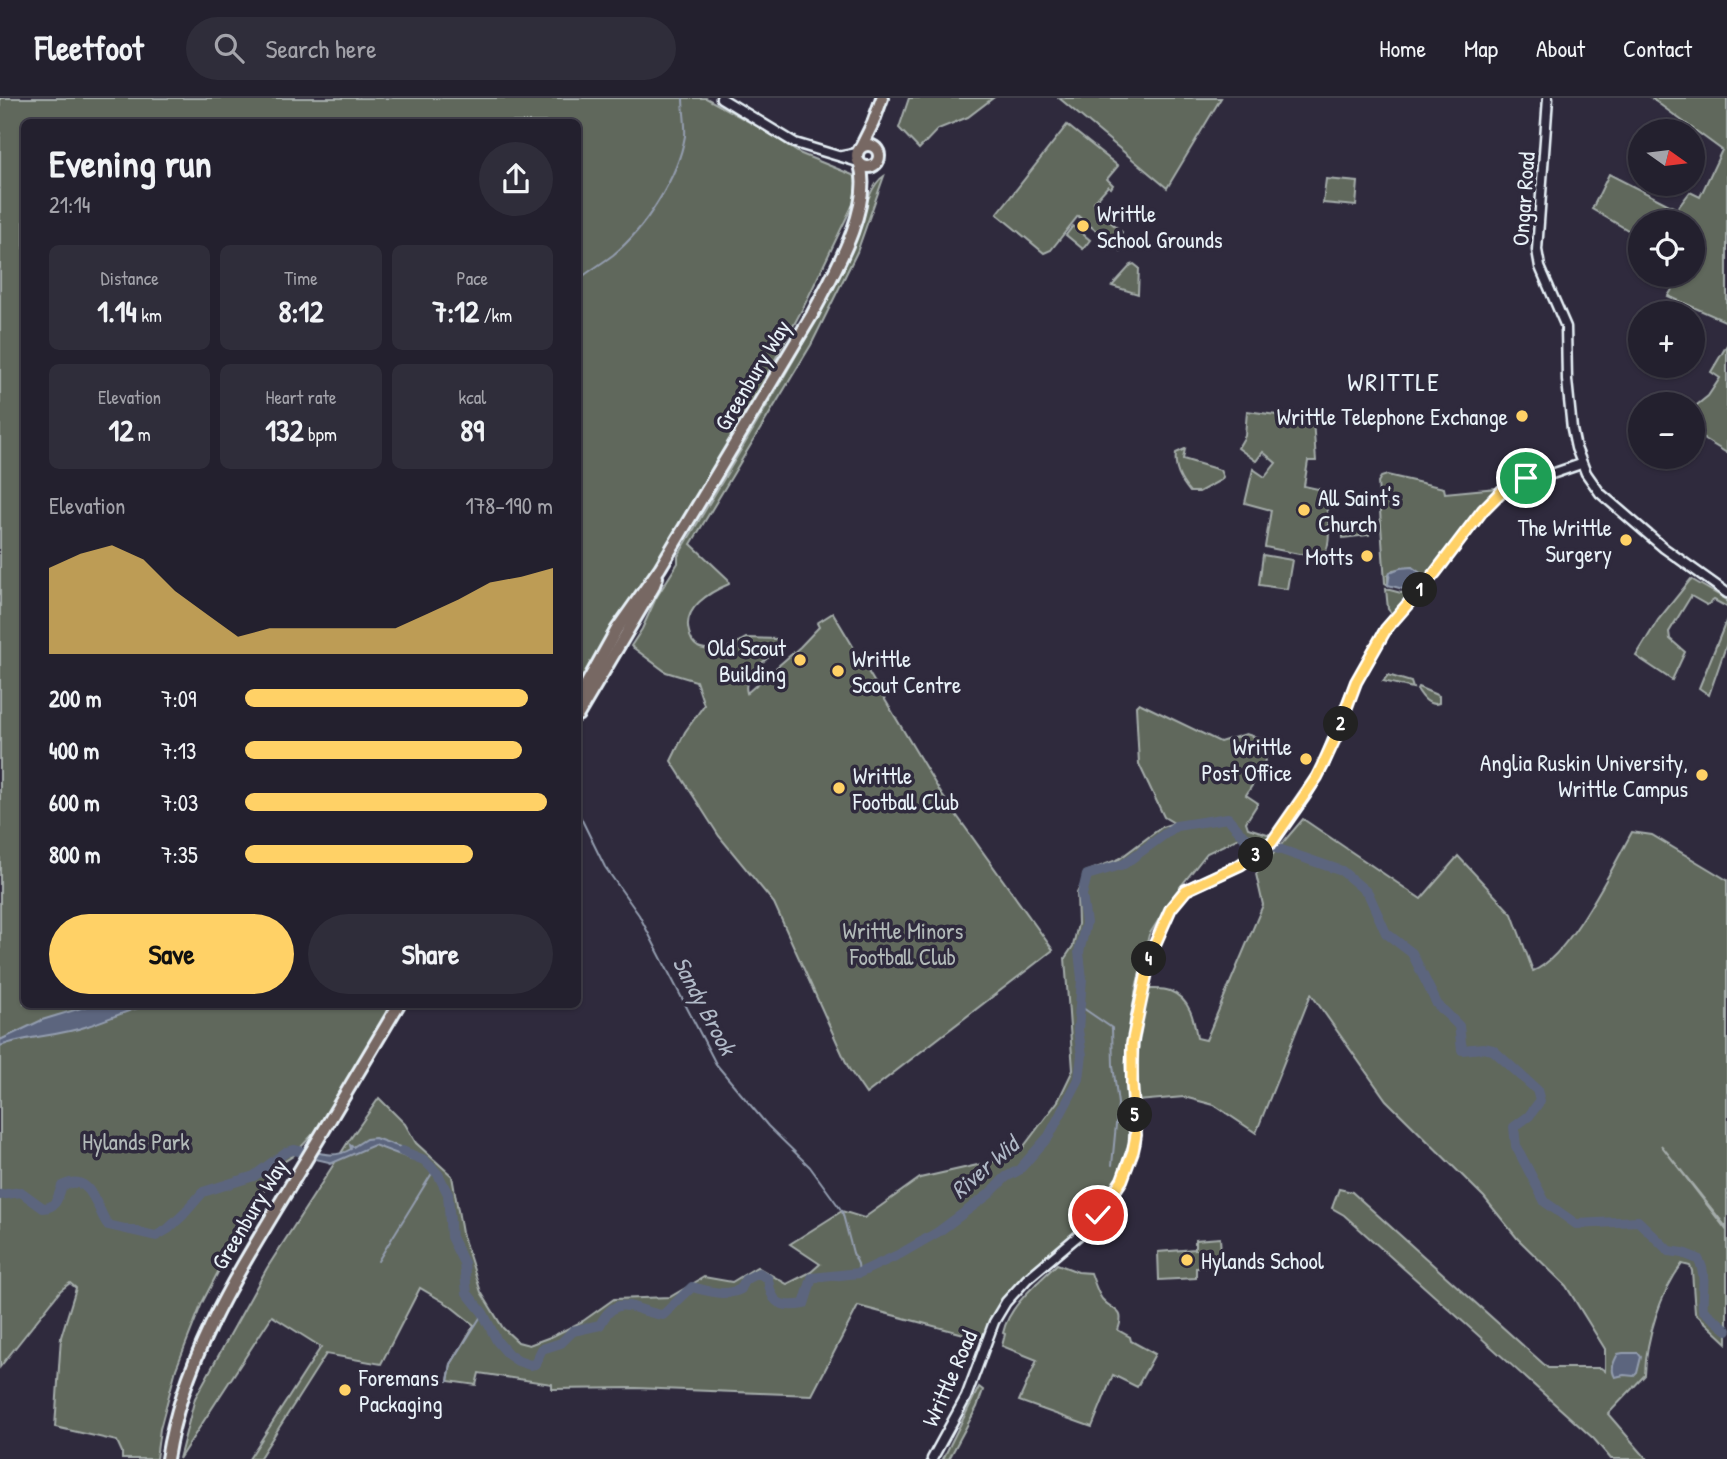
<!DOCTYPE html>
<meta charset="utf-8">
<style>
body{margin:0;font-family:"Patrick Hand",sans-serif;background:#2f2d3a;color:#f1f3f6;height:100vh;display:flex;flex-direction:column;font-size:26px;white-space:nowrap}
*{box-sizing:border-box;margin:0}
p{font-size:23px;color:#a3a3aa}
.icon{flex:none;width:38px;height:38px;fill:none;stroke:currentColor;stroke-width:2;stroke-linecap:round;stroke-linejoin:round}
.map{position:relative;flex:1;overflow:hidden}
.details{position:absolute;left:21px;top:21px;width:560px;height:889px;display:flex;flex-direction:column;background:#23202e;border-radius:10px;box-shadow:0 2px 5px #0004,0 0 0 2px #403e4a}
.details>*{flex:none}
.needle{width:46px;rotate:104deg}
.controls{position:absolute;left:1628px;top:21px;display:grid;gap:14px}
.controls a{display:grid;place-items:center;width:77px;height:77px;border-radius:50%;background:#23202e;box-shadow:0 2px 5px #0004,0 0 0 2px #403e4a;font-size:35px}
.pin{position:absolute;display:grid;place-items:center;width:60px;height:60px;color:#fff;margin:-30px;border:4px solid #fff;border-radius:50%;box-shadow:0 2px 7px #0007}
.km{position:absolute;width:35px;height:35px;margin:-18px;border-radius:50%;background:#222;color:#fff;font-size:19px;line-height:35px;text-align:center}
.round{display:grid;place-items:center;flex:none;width:74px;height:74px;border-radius:37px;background:#2f2d3a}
.headline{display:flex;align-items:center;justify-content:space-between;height:119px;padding:0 28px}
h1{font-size:38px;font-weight:700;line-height:52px}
.stats{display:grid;grid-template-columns:repeat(3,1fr);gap:10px;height:119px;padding:7px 28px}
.stats div{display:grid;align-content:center;border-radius:10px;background:#2f2d3a;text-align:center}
.stats b{font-size:30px;font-weight:700}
.stats small{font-size:19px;font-weight:400}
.stats p{font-size:19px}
.chart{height:196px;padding:14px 28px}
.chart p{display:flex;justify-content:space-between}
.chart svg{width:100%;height:126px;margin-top:7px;fill:#ffd166;opacity:.7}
.action{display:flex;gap:14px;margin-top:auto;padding:14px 28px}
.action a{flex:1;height:80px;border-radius:42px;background:#ffd166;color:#111;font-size:28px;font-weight:700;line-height:80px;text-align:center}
.action a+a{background:#2f2d3a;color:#f1f3f6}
ul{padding:0 28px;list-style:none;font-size:23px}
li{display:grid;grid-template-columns:112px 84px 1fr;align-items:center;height:52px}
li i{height:18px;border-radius:9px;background:#ffd166}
header{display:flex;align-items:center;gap:42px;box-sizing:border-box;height:98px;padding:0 35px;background:#23202e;border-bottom:2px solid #403e4a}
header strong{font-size:33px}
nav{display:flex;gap:38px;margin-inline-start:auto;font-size:24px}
.search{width:490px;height:63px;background:#2f2d3a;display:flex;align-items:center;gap:18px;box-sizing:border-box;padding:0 24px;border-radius:38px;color:#a3a3aa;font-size:26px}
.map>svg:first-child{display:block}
</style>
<header>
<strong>Fleetfoot</strong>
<div class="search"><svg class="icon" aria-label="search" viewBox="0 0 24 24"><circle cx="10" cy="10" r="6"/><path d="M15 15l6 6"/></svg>Search here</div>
<nav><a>Home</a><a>Map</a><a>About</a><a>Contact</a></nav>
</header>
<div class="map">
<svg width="1727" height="1361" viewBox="0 0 1727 1361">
<rect width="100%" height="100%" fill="#2f2a3d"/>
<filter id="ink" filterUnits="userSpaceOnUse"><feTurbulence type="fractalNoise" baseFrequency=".0143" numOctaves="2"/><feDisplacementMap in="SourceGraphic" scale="14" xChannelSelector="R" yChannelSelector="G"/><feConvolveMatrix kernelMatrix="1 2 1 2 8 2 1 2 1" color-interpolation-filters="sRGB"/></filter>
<g filter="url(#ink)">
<!-- green -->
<g fill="#61685b" stroke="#a4acaa" stroke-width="2">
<path d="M0 0H706L766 33 799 55 855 78 857 85 856 100 804 208 749 310 672 442 623 513 578 591V24H24V906L391 907 322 1026 293 1058 279 1067 232 1147 202 1205 176 1271 160 1331 156 1361H122V1354L117 1343 55 1329 61 1239 76 1190 70 1185 61 1192 0 1269Z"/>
<path d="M909 0H993L968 19 938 31 919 51 899 30Z"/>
<path d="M1059 0H1221L1167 90Z"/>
<path d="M1651 0H1727V224L1668 198 1681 177H1692V124H1640V139L1592 111 1609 76 1677 111 1690 94 1700 99 1722 52Z"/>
<path d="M1067 27 1118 68 1107 81 1113 87 1111 90 1108 88 1094 104 1103 112 1101 116 1122 134 1119 140 1123 151 1121 153 1078 118 1051 152 1044 155 997 116Z"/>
<path d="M884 78 857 154 811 247 691 446 728 481 729 486C710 494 682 510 689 534 690 539 693 546 698 549 704 552 714 552 720 554L746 540 778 541 784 547C770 560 741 574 747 595L800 549 819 529 817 525 833 515 942 697 1053 852 866 996 849 971 774 805 719 738 671 663 685 634 704 607 696 583 666 574 631 548 642 531 656 500 678 465V458C735 361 795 265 846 165 857 144 865 89 884 78Z"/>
<path d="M1326 81 1358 84 1356 108 1323 105Z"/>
<path d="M1073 128 1090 142 1083 151 1066 137Z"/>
<path d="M1134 166 1139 170 1138 196 1112 188 1131 167Z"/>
<path d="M1727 247V355L1704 341 1692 328V311L1708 298 1720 280 1711 274Z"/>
<path d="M1247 313 1313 322 1316 363H1308L1304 388 1323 392C1326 407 1334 444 1324 456H1299L1265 449 1271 412 1245 405 1253 371 1265 379 1276 365 1263 354 1256 363 1238 350 1245 338Z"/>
<path d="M1185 351 1183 361 1220 372 1223 379 1221 382 1199 394H1190C1180 382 1174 371 1176 355Z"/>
<path d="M1387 377 1444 390 1445 395 1497 390 1468 424 1435 470 1416 486 1421 482 1412 469 1393 472 1388 478V487L1385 485 1378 384 1381 379Z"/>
<path d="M1367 424 1369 437 1343 440 1342 427Z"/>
<path d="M1263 457 1292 462 1287 491 1259 487Z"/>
<path d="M1691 481 1727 502V509L1714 502 1707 507 1691 498 1669 534 1670 541 1685 554 1672 582 1636 558 1658 522Z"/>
<path d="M1386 491 1401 495 1415 492 1392 516 1388 511Z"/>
<path d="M1727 521V545L1709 597 1699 590Z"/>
<path d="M1388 577 1411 584 1413 590 1383 583Z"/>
<path d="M1418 589 1439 598V605C1429 609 1422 599 1417 591Z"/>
<path d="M1139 605 1220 644 1246 636 1272 644 1260 675 1246 697 1258 705 1246 724 1248 730 1274 738 1267 745 1245 737 1207 755 1177 793 1149 837 1136 890 1126 953 1131 1046 1124 1071 1113 1091 1094 1117 1006 1198 991 1222 983 1241 858 1208 812 1297 636 1290 552 1291V1286L479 1275 476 1287 448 1283 451 1266 474 1227 449 1207 420 1190 381 1266 326 1256 259 1361H249L321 1249 272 1218 179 1361 195 1300 267 1170 348 1044 379 1000 405 1026 416 1045 452 1078 462 1135 481 1194 503 1230 518 1244 529 1247 553 1238 583 1223 614 1201 670 1199 704 1179 732 1184 757 1169 787 1186 811 1174 820 1166 790 1146 842 1113 864 1120 920 1080 1004 1061 1021 1052 1058 1003 1073 972 1065 860 1073 848 1078 826 1077 795 1088 773 1119 761 1162 729 1174 725 1164 719 1139 666 1136 608Z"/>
<path d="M1303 721 1421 801 1458 758 1512 816 1533 873C1569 859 1613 769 1632 734L1652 737 1727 782V1130L1661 1047 1727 1133V1245L1695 1215 1692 1173 1690 1168 1682 1166C1660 1196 1646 1240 1645 1277L1608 1316 1647 1361H1611L1594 1341 1344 1117 1332 1110 1339 1091 1352 1094 1548 1270H1601L1605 1273V1251L1566 1188 1517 1140 1484 1099 1386 1002 1311 896 1256 1035 1214 1007 1184 999 1138 1003 1136 944 1147 891C1154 891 1164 890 1170 893 1190 901 1194 921 1197 940L1206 942 1263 807 1256 776Z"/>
<path d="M1220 1140 1222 1169 1196 1170V1180L1159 1182 1158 1154 1195 1151V1142Z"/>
<path d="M1057 1166 1078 1174 1091 1175C1094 1183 1097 1194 1102 1201 1114 1215 1126 1210 1118 1232L1130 1239 1131 1243 1155 1256 1137 1289 1113 1277 1092 1329 1019 1303 1037 1262 1002 1248 1005 1236 1003 1235C1009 1207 1038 1185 1057 1166Z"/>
<path d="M979 1289 983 1292 977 1309 949 1361H943Z"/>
</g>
<!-- water -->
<g fill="#5b657e" stroke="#939daf" stroke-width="2">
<path d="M1412 469 1422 476 1418 485 1403 491 1388 487 1390 474 1400 470Z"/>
<path d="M91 907H147C126 913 106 922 85 929 58 938 27 938 0 948V942L42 922Z"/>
<path d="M375 1040 414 1054 411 1061 374 1047 330 1066 329 1064 299 1057 303 1051C320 1055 334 1061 351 1051L350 1047 353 1049 366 1041Z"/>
<path d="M1623 1255H1638L1641 1259 1637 1275 1634 1278 1624 1277 1615 1279C1610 1271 1614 1263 1618 1256Z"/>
</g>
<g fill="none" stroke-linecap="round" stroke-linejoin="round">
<!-- stream -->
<g stroke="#939daf" stroke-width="2">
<path d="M578 182C589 173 601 166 613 157 645 131 678 79 685 38 686 26 683 12 683 0"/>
<path d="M578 714 605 769 639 817 716 966 768 1028 810 1069 842 1113 853 1155 858 1166 859 1175"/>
<path d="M1080 908 1112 930 1113 967 1118 1006 1112 1067"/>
<path d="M378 1163 434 1072"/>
<path d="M448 1283 451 1266 483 1215"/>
</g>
<!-- river -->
<g stroke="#5b657e" stroke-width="10">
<path d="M402 1053 424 1062 438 1076 448 1096 451 1139 464 1165 467 1195 483 1215 497 1243 509 1257 518 1263 530 1267 535 1266 542 1251 561 1245 573 1233 600 1227C618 1192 634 1214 663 1217L692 1189C708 1193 725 1199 741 1191L745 1182 759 1175 768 1181C771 1206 781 1210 804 1206L812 1180 859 1175 900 1156 938 1134 988 1097 1006 1079 1019 1072 1049 1038 1079 981 1082 957 1078 932 1082 881 1079 854 1086 825 1082 797 1087 777 1124 766 1176 728 1228 720 1244 739 1342 773 1368 795 1386 835 1412 855 1437 906 1459 928 1462 952 1483 950 1493 952 1537 992 1540 1003 1529 1018 1514 1029 1516 1048 1545 1104 1576 1126 1638 1123 1669 1153 1683 1155 1698 1161C1708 1177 1701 1193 1703 1212L1727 1232"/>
<path d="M0 1097 21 1094 43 1110C57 1110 58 1098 62 1088 92 1073 96 1111 108 1127L156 1138 168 1131 183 1117 203 1094 254 1078 286 1054 294 1052 313 1056"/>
</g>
<!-- secondary casing -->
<g stroke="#e8f1f8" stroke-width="13">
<g id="secondary">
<path d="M721 0 795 45 858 64"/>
<path d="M1548 0 1537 152 1540 169 1566 229 1567 282 1572 331 1576 350 1586 375 1600 395 1664 450 1727 495"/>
<path d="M842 58 857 55"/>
<path d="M932 1361 966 1299 994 1224 1006 1204 1027 1181 1085 1132 1106 1108 1122 1082 1135 1045 1131 966 1136 920 1151 855 1171 810 1186 792 1240 767 1259 755 1275 741 1306 697 1323 668 1356 584 1386 531 1435 475 1483 412 1503 391 1515 383 1543 379 1581 366"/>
</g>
</g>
<!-- highway casing -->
<g stroke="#e8f1f8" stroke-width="16">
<g id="highway">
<circle cx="868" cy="58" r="11"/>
<path d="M861 49 873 25 882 0"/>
<path d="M578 601 617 531 660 470 812 217C832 178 873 111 860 66"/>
<path d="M578 617 653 490 657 479"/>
<path d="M167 1361C183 1260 237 1176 289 1090 326 1029 362 968 399 906"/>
</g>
</g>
<!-- secondary -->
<use href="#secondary" stroke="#2f2a3d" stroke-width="8"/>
<!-- highway -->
<use href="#highway" stroke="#776864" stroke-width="10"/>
</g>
</g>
<g fill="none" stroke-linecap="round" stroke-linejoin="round" filter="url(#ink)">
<!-- route casing -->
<g stroke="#fff" stroke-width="14">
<path id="route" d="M1098 1117 1122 1082 1133 1053 1136 1037 1132 986V946L1151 855 1171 810 1186 792 1240 767 1272 744 1317 679 1335 641 1356 584 1386 531 1435 475 1483 412 1508 387 1526 380"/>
</g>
<!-- route -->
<use href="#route" stroke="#ffd166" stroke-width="9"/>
</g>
<!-- markers -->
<g fill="#ffd166" stroke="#2f2a3d" stroke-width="2.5">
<circle cx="1083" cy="128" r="7"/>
<circle cx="1522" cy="318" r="7"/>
<circle cx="1304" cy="412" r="7"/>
<circle cx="1626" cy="442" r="7"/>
<circle cx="1367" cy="458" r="7"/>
<circle cx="800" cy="562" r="7"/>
<circle cx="838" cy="573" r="7"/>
<circle cx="1306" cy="661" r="7"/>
<circle cx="1702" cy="677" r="7"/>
<circle cx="839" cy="690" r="7"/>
<circle cx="1187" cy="1162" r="7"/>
<circle cx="345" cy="1292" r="7"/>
</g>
<g text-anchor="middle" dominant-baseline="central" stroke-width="7" stroke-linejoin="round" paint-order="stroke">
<!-- street labels -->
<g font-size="23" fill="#e8f1f8" stroke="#2f2a3d">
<text transform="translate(1523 101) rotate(-86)">Ongar Road</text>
<text transform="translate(752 277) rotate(-59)">Greenbury Way</text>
<text transform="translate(249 1116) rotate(-59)">Greenbury Way</text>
<text transform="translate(949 1280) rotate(-66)">Writtle Road</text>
</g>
<!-- poi labels -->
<g font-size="23" fill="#e8f1f8" stroke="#2f2a3d" text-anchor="start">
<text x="1097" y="115">Writtle<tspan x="1097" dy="26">School Grounds</tspan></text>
<text x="1508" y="318" text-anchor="end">Writtle Telephone Exchange</text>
<text x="1318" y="399">All Saint's<tspan x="1318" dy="26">Church</tspan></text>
<text x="1612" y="429" text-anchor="end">The Writtle<tspan x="1612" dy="26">Surgery</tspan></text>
<text x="1353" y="458" text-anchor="end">Motts</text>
<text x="786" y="549" text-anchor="end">Old Scout<tspan x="786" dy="26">Building</tspan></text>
<text x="852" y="560">Writtle<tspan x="852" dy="26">Scout Centre</tspan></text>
<text x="1292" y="648" text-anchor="end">Writtle<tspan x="1292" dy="26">Post Office</tspan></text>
<text x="1688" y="664" text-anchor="end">Anglia Ruskin University,<tspan x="1688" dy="26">Writtle Campus</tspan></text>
<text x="853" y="677">Writtle<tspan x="853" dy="26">Football Club</tspan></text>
<text x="1201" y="1162">Hylands School</text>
<text x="359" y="1279">Foremans<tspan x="359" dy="26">Packaging</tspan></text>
</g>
<!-- park labels -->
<g font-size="23" fill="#b2bab9" stroke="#2f2a3d">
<text x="903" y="832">Writtle Minors<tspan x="903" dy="26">Football Club</tspan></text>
<text x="136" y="1043">Hylands Park</text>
</g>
<!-- water labels -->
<g font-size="24" font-style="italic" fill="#b0b9c7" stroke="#2f2a3d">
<text transform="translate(705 907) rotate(62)">Sandy Brook</text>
<text transform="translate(984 1069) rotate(-41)">River Wid</text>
</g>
<!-- quarter labels -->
<g font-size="26" letter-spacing="2" fill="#e8f1f8" stroke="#2f2a3d">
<text x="1394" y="283">WRITTLE</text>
</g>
</g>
</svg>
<div class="controls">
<a><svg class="needle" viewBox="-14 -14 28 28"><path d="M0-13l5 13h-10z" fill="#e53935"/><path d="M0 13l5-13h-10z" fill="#a3a3aa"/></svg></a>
<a><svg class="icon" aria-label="locate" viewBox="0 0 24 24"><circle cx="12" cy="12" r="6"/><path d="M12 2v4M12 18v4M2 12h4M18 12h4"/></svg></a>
<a>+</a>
<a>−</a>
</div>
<div class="pin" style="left:1526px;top:380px;background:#1e9e55"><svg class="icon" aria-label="arrive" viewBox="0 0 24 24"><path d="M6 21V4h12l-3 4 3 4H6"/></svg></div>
<div class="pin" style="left:1098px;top:1117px;background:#d93025"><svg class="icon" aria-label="check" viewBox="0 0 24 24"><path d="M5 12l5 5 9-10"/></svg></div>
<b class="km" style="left:1420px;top:492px">1</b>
<b class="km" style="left:1341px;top:626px">2</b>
<b class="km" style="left:1256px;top:757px">3</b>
<b class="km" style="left:1149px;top:861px">4</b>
<b class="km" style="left:1135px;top:1017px">5</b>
<section class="details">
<div class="headline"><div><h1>Evening run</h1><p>21:14</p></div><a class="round"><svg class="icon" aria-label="share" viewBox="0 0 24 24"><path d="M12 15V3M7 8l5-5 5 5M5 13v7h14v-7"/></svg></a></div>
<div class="stats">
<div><p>Distance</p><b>1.14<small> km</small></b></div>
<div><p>Time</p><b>8:12</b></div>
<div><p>Pace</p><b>7:12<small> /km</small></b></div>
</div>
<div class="stats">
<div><p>Elevation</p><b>12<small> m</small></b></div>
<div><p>Heart rate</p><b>132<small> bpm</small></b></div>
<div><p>kcal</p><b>89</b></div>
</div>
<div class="chart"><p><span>Elevation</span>178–190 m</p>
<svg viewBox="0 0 160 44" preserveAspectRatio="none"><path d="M0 44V14L10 9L20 6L30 11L40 22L50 30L60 38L70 35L80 35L90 35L100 35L110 35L120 30L130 25L140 19L150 17L160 14V44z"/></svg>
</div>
<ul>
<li><b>200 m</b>7:09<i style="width:92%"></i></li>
<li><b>400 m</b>7:13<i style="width:90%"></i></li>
<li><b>600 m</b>7:03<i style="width:98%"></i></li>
<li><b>800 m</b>7:35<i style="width:74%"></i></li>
</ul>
<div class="action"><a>Save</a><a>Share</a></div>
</section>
</div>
